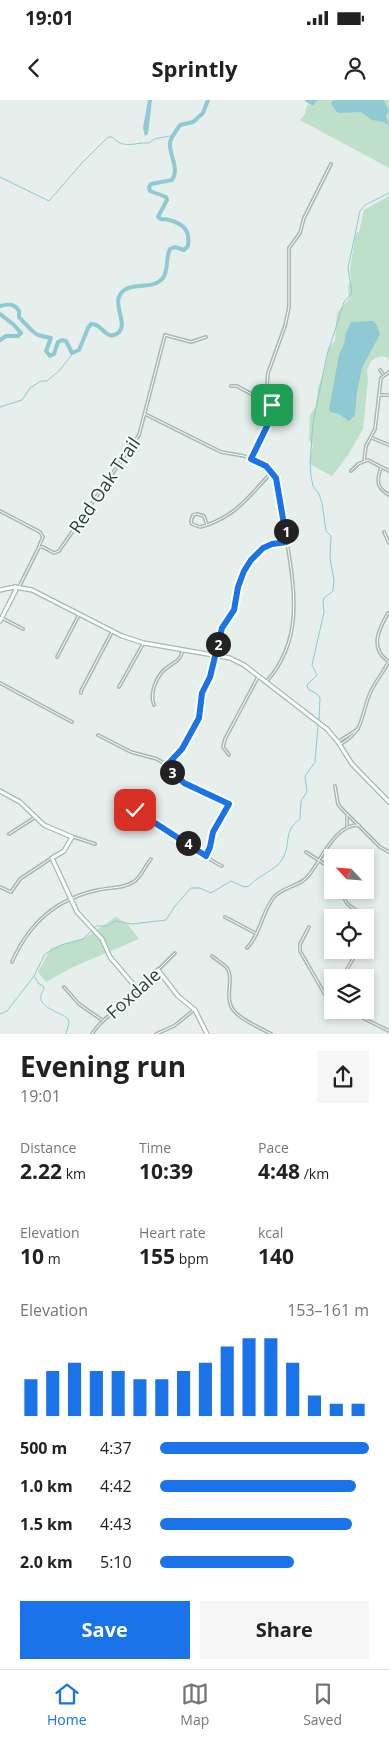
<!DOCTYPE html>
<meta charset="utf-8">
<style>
body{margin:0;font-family:"Open Sans",sans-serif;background:#f6f6f6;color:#222;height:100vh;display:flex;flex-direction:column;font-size:19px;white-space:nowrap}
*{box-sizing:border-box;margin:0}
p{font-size:16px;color:#767676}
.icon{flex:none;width:28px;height:28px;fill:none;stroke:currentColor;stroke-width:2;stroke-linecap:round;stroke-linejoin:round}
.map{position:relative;height:934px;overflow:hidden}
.sheet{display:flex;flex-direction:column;background:#fff;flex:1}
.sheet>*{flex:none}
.needle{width:32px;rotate:296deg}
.controls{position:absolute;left:324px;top:749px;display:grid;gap:10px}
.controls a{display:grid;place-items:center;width:50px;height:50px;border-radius:0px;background:#fff;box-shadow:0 2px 8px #0003;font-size:25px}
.pin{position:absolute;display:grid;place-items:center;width:42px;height:42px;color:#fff;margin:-21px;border-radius:10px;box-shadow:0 2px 8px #0006}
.km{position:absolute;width:25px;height:25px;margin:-12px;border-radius:50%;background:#222;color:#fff;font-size:14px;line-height:25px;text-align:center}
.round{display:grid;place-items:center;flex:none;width:52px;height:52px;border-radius:0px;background:#f6f6f6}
.summary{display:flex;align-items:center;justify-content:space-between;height:85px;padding:0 20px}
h1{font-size:28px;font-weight:700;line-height:38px}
.figures{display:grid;grid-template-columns:repeat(3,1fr);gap:8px;height:85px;padding:5px 20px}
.figures div{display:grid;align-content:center}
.figures b{font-size:21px;font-weight:700}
.figures small{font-size:14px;font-weight:400}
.figures p{font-size:14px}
.chart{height:140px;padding:10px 20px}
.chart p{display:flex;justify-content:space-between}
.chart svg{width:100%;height:90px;margin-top:5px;stroke:#1a73e8;stroke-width:6}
.primary-button{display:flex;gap:10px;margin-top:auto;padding:10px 20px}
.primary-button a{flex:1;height:58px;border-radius:0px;background:#1a73e8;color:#fff;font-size:20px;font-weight:700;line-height:58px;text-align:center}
.primary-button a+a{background:#f6f6f6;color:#222}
ul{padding:0 20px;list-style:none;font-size:16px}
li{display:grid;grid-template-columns:80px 60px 1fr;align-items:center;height:38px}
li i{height:12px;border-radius:6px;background:#1a73e8}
.status{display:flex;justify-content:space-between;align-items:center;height:35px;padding:0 25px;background:#fff;direction:ltr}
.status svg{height:14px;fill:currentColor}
header{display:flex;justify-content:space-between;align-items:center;height:65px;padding:0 20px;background:#fff;font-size:22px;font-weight:700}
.tabs{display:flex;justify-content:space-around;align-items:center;height:70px;border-top:1px solid #e0e0e0;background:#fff;font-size:14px;color:#767676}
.tabs a{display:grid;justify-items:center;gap:2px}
.tabs .on{color:#1a73e8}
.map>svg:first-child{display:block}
</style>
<div class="status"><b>19:01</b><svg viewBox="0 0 49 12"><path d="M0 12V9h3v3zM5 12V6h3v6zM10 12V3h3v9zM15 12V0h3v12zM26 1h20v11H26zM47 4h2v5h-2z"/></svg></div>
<header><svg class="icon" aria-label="back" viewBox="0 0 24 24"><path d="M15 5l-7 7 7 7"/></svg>Sprintly<svg class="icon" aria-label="person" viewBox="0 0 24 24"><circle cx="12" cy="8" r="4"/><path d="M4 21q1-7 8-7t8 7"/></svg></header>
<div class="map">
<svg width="389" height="934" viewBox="0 0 389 934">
<rect width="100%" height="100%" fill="#e6efeb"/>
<!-- green -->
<g fill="#bfe0c8">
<path d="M317 0H389V68L300 20 305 14 307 5 313 4Z"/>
<path d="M389 96V259C382 254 377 257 371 261L367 270 368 281 363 329 348 355 332 376 310 364 311 354 313 346 309 340 310 315 316 306 318 288 325 268 328 248 335 241 337 213 349 199 348 187 351 179 350 170 355 137 357 132H359L364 110Z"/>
<path d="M116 817 127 823 139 839 73 867 46 882 38 872 51 848 83 839Z"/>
</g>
<!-- water -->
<g fill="#8ec9d4">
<path d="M148 0H152L148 34 145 36 143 28Z"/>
<path d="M333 0H383L389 10 386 16 389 26 384 22 372 20 361 12 340 13 337 12 331 4Z"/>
<path d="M373 221 376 224 380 234 362 268 357 292 355 315 349 321 339 314 330 312 329 309 339 255 344 244 346 233 351 222Z"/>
</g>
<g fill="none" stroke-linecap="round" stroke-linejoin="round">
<!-- stream -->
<g stroke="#8ec9d4" stroke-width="1">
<path d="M0 77 49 101 81 64 108 37H112C125 50 134 42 149 43L154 39 175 35"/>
<path d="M0 307 22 300 30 288 41 281H47L60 270 73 253"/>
<path d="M319 621 320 598 317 594 308 589 307 585 317 575 312 565 324 512 323 502 324 498 333 491 334 480 330 458 331 436 326 431 322 403 319 394 313 386 311 376 310 363 313 323 327 255 344 202 352 193 348 168 360 111 365 105 389 93"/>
<path d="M35 877 38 883 44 887C44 890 42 892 41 895 38 908 61 912 68 919L69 923 66 934"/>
<path d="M0 914 7 911 34 876 45 854 61 845 83 839 96 826H108L115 821 132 824 166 820 175 806 191 788H200L211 793 231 781 244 787 249 786C258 775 276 771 283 758 291 743 283 731 300 719L301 701 307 692 305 676 315 662 318 625"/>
</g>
<!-- river -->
<g stroke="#8ec9d4" stroke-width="4">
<path d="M307 0 312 3 315 0"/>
<path d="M0 206C8 204 14 203 19 211V217C23 221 33 233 38 235 42 236 46 237 51 238L46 251 50 256 54 254 58 242 62 240 66 241 72 253 79 250 88 228 91 224C101 223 105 238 114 235 131 230 114 207 119 197 126 179 152 192 163 178 169 169 165 159 170 149L175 147 184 150 188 146C190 130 184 124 169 120 164 118 162 121 158 117L167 100 166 97 150 91 149 87 151 84 172 80C180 68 169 56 170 43 170 38 177 30 180 25L193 22 203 13 208 0"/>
<path d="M0 214 13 224 21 233 18 236H6L0 240"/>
</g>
<!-- street casing -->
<g stroke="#a8b8b2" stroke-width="4">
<g id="street">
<path d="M380 270 383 274"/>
<path d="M231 286H237L271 305"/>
<path d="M379 295H389"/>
<path d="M145 314 221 352 244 356 261 363 268 368 276 378C281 399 284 421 287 442 295 492 303 540 267 581"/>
<path d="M372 338 389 345"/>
<path d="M251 358 272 314 267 284 268 273 285 226 289 207V148L300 133 304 118 331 64"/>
<path d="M364 361 366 346 375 329 381 278 389 272"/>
<path d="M381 368C376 381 377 388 389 395"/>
<path d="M351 371 358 364 368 360 389 371"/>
<path d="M0 411 40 432 43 437 39 446"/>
<path d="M197 414 204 416 207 425 200 427 192 424 191 421 193 415Z"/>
<path d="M207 425C238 414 250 395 271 373"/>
<path d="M384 432 389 443"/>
<path d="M19 487 39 447H43L54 453 59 451 139 335 165 235 191 242 206 237"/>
<path d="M388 513C379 529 369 548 388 561"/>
<path d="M2 518 23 529"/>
<path d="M57 557 79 515"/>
<path d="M0 583 72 622"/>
<path d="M119 587 143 544"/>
<path d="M81 593V591L112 532"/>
<path d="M154 605C149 593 157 574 168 567 177 560 179 562 183 550"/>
<path d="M98 635 131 652 157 659 167 665 184 683 229 704 213 732 210 747 206 756"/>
<path d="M338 642 358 629"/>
<path d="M341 644C366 629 360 615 371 591 376 581 384 571 389 561"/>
<path d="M229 655 223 647 225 639 258 577"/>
<path d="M167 665 182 649 199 618 202 593 210 577 220 534 225 521 234 510 238 487 244 471 251 460 263 448 272 444 286 442"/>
<path d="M335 686 338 704 341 708 380 747 389 752"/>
<path d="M117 695C140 715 163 728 189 744 200 751 210 761 222 766"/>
<path d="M347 726V715"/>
<path d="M9 734 34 718"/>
<path d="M74 737 95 744"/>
<path d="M306 752 332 769"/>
<path d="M0 787 11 792 20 779 50 759"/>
<path d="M342 790C346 813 358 805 367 820H372V817L365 816"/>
<path d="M225 817 255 833"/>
<path d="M309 827 300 844V851L327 898 332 902"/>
<path d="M247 848C260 835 262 812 274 797 284 786 300 787 309 775 322 759 335 724 359 725"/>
<path d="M212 856C216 860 224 864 227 868 235 879 223 897 234 911 243 921 259 927 271 934"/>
<path d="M12 862C29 823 56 799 98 790 111 787 123 789 135 781 142 775 145 766 151 759"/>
<path d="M158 870 175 853"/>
<path d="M342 878 358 850"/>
<path d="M64 887 79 904 102 920"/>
<path d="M327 898 332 891"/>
<path d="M351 910 363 918 389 931"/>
<path d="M92 934C103 915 125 908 138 891"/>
<path d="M156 934 174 926 194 910"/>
</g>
</g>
<!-- secondary casing -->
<g stroke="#a4bbb3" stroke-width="5.5">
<g id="secondary">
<path d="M0 490 15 487 32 490 122 536 144 543 230 558 244 565 327 629 338 642 352 664 389 702"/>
<path d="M0 521 16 490 15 487"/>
<path d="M0 691 20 702 44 725 72 737 64 751 52 758 77 812 102 839 110 857 138 890 158 870 178 896 195 910 207 934"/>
</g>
</g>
<!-- street -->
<use href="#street" stroke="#fff" stroke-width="1"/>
<!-- secondary -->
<use href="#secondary" stroke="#fff" stroke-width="3"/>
</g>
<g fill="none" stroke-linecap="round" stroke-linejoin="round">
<!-- route casing -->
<g stroke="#fff" stroke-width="10">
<path id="route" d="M135 710 206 756 210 747 213 732 229 704 184 683 167 665 182 649 199 618 202 593 210 577 222 528 234 510 238 487 244 471 251 460 263 448 272 444 287 442 276 378 266 366 251 359 272 316V305"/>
</g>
<!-- route -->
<use href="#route" stroke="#1a73e8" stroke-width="6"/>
</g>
<g text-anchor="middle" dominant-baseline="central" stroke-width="4" stroke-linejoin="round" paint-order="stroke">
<!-- street labels -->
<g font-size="18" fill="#24423a" stroke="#f7fbf9">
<text transform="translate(104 385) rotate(-56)">Red Oak Trail</text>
<text transform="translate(133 893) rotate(-42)">Foxdale</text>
</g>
</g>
</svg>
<div class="controls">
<a><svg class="needle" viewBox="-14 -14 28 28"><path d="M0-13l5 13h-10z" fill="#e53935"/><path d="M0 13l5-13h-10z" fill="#767676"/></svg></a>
<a><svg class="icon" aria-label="locate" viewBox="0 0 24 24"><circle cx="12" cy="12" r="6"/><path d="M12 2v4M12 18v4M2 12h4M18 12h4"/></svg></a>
<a><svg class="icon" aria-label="layers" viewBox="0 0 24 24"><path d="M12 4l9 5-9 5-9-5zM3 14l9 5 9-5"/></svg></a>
</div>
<div class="pin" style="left:272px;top:305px;background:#1e9e55"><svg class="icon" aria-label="arrive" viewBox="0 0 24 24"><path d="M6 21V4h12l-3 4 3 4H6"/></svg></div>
<div class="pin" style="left:135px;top:710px;background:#d93025"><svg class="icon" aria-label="check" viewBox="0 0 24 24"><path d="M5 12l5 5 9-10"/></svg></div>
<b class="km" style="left:286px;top:431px">1</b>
<b class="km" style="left:218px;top:544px">2</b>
<b class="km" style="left:172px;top:672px">3</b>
<b class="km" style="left:188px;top:743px">4</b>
</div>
<section class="sheet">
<div class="summary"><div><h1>Evening run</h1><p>19:01</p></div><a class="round"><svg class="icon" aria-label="share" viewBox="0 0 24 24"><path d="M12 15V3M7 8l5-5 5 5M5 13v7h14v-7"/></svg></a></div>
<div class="figures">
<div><p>Distance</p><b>2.22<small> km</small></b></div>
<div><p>Time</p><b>10:39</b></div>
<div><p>Pace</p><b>4:48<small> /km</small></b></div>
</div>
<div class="figures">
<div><p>Elevation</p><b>10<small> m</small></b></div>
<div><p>Heart rate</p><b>155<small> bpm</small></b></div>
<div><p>kcal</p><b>140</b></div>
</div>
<div class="chart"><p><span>Elevation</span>153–161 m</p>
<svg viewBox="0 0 160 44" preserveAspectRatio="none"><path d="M5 44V26M15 44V22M25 44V18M35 44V22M45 44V22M55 44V26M65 44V26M75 44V22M85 44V18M95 44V10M105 44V6M115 44V6M125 44V18M135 44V34M145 44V38M155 44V38"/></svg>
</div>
<ul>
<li><b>500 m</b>4:37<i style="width:100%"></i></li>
<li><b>1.0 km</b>4:42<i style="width:94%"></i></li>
<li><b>1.5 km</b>4:43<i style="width:92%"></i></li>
<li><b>2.0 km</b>5:10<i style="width:64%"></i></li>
</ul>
<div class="primary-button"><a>Save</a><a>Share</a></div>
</section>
<nav class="tabs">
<a class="on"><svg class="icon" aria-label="home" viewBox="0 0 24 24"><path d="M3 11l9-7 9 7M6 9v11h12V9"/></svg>Home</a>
<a><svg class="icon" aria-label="map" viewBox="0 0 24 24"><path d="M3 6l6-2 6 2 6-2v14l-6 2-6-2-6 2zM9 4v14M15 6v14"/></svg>Map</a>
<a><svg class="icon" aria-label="saved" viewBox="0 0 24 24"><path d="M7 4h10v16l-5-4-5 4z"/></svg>Saved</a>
</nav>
